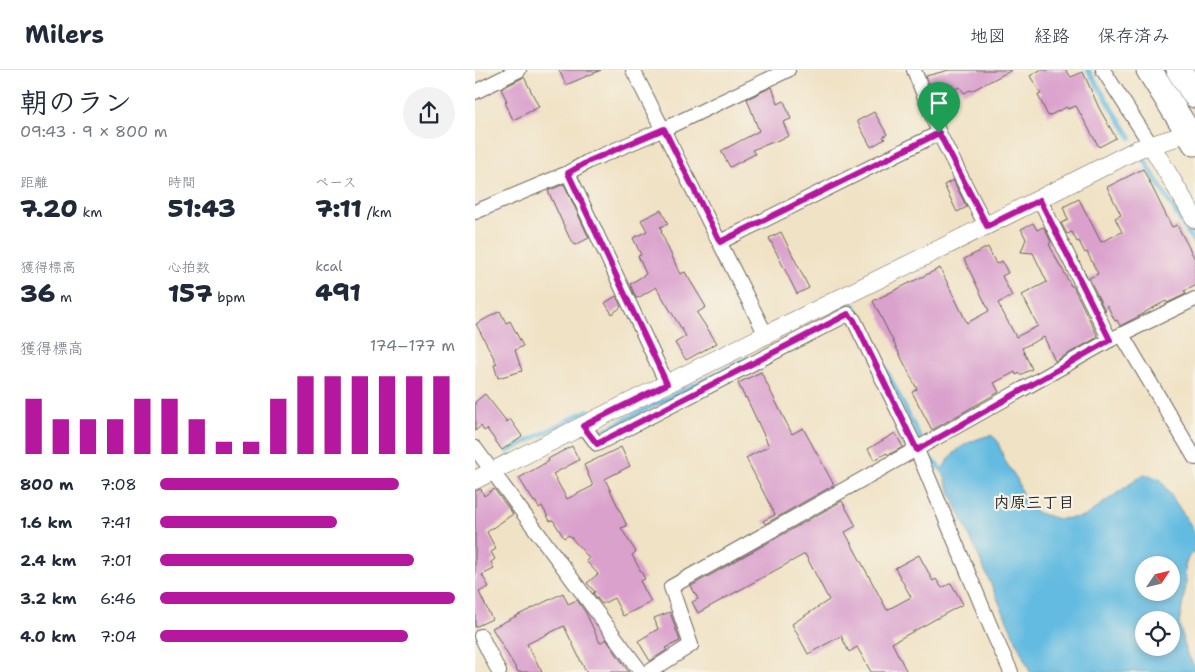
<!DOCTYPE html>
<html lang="ja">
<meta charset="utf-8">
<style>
body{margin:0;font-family:"Shantell Sans","Klee One",sans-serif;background:#f2f2f3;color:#1f2937;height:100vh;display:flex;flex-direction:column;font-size:19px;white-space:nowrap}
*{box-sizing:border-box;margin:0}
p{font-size:16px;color:#747a83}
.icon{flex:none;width:28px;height:28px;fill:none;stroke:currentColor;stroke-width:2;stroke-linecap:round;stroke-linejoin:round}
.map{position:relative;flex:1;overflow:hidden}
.drawer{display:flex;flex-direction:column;background:#fff;width:475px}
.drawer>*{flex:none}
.needle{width:32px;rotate:55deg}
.controls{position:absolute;left:660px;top:486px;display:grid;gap:10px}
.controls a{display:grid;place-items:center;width:45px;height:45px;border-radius:50%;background:#fff;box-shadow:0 2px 8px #0003;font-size:25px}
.pin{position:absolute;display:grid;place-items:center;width:42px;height:42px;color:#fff;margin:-51px -21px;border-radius:50% 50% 50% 0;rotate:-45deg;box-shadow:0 0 5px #0007}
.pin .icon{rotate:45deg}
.round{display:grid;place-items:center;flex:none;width:52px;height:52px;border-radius:26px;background:#f2f2f3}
.head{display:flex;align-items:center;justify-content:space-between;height:85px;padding:0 20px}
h1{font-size:28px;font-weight:800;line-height:38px}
.metrics{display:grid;grid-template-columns:repeat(3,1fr);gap:8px;height:85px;padding:5px 20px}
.metrics div{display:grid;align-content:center}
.metrics b{font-size:25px;font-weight:800}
.metrics small{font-size:14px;font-weight:400}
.metrics p{font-size:14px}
.chart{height:140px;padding:10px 20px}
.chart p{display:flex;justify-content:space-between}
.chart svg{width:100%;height:90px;margin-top:5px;stroke:#b5179e;stroke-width:6}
ul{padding:0 20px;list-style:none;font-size:16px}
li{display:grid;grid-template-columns:80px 60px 1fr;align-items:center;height:38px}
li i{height:12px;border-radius:6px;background:#b5179e}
header{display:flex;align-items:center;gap:30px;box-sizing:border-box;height:70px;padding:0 25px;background:#fff;border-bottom:1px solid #e0e1e3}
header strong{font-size:24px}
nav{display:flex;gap:28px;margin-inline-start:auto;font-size:18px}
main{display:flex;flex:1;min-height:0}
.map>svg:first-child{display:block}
</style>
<header>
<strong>Milers</strong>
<nav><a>地図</a><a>経路</a><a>保存済み</a></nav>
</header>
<main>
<section class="drawer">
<div class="head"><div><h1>朝のラン</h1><p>09:43 · 9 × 800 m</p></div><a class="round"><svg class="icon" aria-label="share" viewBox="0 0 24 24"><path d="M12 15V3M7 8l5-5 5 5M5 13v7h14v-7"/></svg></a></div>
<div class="metrics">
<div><p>距離</p><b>7.20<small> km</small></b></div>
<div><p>時間</p><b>51:43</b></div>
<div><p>ペース</p><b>7:11<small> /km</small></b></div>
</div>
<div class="metrics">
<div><p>獲得標高</p><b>36<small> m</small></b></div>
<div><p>心拍数</p><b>157<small> bpm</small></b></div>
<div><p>kcal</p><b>491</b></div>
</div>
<div class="chart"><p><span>獲得標高</span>174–177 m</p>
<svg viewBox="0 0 160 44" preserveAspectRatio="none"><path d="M5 44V17M15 44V27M25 44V27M35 44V27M45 44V17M55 44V17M65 44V27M75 44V38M85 44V38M95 44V17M105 44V6M115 44V6M125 44V6M135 44V6M145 44V6M155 44V6"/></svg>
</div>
<ul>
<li><b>800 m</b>7:08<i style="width:81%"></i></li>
<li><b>1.6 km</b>7:41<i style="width:60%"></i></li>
<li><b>2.4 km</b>7:01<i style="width:86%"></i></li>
<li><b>3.2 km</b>6:46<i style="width:100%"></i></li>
<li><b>4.0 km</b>7:04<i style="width:84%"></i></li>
</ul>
</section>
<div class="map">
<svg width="720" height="602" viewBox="0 0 720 602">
<rect width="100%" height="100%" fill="#f7f3e8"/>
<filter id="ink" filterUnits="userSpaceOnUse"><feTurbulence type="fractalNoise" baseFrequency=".02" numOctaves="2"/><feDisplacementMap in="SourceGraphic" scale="10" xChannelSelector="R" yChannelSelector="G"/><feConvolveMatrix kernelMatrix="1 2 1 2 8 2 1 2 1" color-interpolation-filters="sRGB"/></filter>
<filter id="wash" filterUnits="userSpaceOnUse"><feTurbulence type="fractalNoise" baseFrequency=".0096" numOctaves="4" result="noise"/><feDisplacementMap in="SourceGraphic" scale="20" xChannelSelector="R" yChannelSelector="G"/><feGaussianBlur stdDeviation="1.12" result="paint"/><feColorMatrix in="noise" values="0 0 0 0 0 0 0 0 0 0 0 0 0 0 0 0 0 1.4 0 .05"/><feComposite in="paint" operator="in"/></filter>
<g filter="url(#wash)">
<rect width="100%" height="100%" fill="#f0e2c5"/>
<!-- water -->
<path fill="#64bbe1" stroke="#406c7e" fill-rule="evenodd" d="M516 365 522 370 530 391 542 409 549 430 563 443 584 449 609 447 669 404 685 409 717 457 720 465V482L714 486 710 495 711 515 704 554 712 584 720 597V602H555L479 431 467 400C479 378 493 371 516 365ZM669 495H696V522H669ZM669 550H696V578H669Z"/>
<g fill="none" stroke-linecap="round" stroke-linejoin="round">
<!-- stream -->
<g stroke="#64bbe1" stroke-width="4.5">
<path d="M613 0 656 68"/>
<path d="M670 91 720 175"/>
<path d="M370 240 379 235 386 250"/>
<path d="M400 277 455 388 470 403"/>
<path d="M125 362 273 288"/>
<path d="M32 382 113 340"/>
</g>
</g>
<g id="blocks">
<!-- building -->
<g fill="#daa1cd">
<path d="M84 0H126L91 15Z"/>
<path d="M474 0H537L496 21 495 20 489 23 485 17 460 28 451 6Z"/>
<path d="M565 0H591L596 7 608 2 624 38 641 68 624 77 601 36 593 39 592 37 573 46 563 25 566 24 555 6Z"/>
<path d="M49 7 64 37 38 50 30 32 32 31 26 19Z"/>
<path d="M297 17 303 34 309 31 316 49 308 52 314 66 277 80 280 84 255 97 246 81 284 61 272 29Z"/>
<path d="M399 42 412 64 408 67 410 69 396 77 382 51Z"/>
<path d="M668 99 697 157 702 155 720 189V216L709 221 711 224 692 233 691 231 670 242V243L645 256 642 250 640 251 632 235 630 241 614 208 623 204 612 182 610 183 604 171 602 172 597 162 592 164 586 153 593 150 588 137 604 129 626 172 647 162 640 148 646 145 632 117Z"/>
<path d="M478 110 492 137 482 142 469 115Z"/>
<path d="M89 114 114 168 100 175 96 169H95L73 121Z"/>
<path d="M186 140 193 154 185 157 187 162H186L205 204 210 202 231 237 222 243 242 273 211 290 200 273 211 266 181 217 163 228H161L155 214 171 204 163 186 166 185 158 168 172 161 166 150Z"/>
<path d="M558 153 562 160 568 157 571 161 576 172 574 174 586 198H587L596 216H598L623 267 580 291 569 267 547 278 557 299 545 305V303L541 305 540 302 519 313 524 322 457 360 437 322 442 319 398 231 465 198 492 253 514 241 489 189 513 177 521 194 527 191 533 203 527 206 537 226 523 233 541 267 563 256 547 225 572 212 558 183 546 182 551 169 546 159Z"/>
<path d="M306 162 334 218 322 224 294 168Z"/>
<path d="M141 226 146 237 137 244 130 233Z"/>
<path d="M25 241 31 253 35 251 48 276 40 280 47 301 23 308 19 295 22 294 1 254Z"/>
<path d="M286 302 317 364 328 358 359 415 290 454 288 451 300 445 271 388 294 376 271 327 270 328 263 313Z"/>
<path d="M10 324 32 352 35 349 47 366 27 380 12 359 9 361 6 356 0 361V332Z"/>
<path d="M420 363 428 377 413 385 412 383 399 390 393 379Z"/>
<path d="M97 376 104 390 78 404 92 429 118 416 109 395 146 377 155 396 130 409 152 456 146 458 161 482 157 485 170 509 165 511 176 532 148 546 139 528 127 534 118 523 120 522 112 513 123 504 111 491 114 488 94 465 89 468 78 450 75 451 67 436 64 438 60 431 59 432 44 408 74 391 73 389Z"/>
<path d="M6 419 9 426 19 419 38 444 12 462 21 479 16 482 20 489 16 492 19 499 7 505 14 517 4 522 17 549 0 557V421Z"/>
<path d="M367 431 381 456 370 462 412 540 436 527 420 498 444 485 458 511 461 509 467 518 476 513 488 534 417 573 432 602H396L382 577 374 582 366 566 333 584 317 554 354 530 330 484 223 543 217 532 223 529 216 516Z"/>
<path d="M88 523 93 534 102 530 111 543 125 573 131 569 154 602H111L89 556 52 574 67 602H43L17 558Z"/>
<path d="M195 542 205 571 190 578 192 580 175 591 163 571 183 559 179 548Z"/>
</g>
</g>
</g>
<g filter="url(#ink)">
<use href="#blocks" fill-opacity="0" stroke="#666157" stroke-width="1"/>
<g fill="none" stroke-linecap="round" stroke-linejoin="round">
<!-- minor casing -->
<g stroke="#666157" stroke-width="16">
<g id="minor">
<path d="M158 0 291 265"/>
<path d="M439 0 464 63 511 156"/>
<path d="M628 0 676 75"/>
<path d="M0 22 44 0"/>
<path d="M93 103 192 314"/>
<path d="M565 130 635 270"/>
<path d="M0 142 93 103 114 91 189 59 313 0"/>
<path d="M245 172 464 63"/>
<path d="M647 265 720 388"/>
<path d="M109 356 122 374 373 244 379 250 442 380 519 565 536 602"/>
<path d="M0 378 166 602"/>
<path d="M6 566 24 602"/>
<path d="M174 602 216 575 196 517 635 270 720 229"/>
</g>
</g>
<!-- tertiary casing -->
<g stroke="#666157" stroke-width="19">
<g id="tertiary">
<path d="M676 75 720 149"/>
<path d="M0 410C220 298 443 192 663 79L699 68"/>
</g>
</g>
<!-- motorway casing -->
<g stroke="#666157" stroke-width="27">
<g id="motorway">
<path d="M674 0 720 73"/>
<path d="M704 0 720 25"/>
</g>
</g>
<!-- minor -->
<use href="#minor" stroke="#fff" stroke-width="14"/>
<!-- tertiary -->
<use href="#tertiary" stroke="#fff" stroke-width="18"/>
<!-- motorway -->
<use href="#motorway" stroke="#fff" stroke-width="25"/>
</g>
</g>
<g fill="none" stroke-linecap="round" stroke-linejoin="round" filter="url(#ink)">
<!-- route casing -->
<g stroke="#fff" stroke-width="10">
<path id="route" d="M189 59 245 172 464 63 512 156 565 130 635 270 442 380 379 250 373 244 122 374 108 356 192 314 93 103 114 91Z"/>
</g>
<!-- route -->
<use href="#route" stroke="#b5179e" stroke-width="6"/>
</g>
<g text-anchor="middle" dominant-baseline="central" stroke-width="4.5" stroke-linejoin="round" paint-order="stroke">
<!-- neighbourhood labels -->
<g font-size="16" font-weight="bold" fill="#1c1c1c" stroke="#f7f3e8">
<text x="559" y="432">内原三丁目</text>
</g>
</g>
</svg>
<div class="controls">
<a><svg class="needle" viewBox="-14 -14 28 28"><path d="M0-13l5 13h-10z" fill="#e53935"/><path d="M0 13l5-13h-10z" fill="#747a83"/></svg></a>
<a><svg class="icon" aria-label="locate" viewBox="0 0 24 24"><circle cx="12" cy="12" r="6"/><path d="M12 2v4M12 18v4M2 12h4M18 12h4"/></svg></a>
</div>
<div class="pin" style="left:464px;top:63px;background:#1e9e55"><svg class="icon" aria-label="arrive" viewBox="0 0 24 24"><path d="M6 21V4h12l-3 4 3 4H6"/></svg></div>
</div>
</main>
